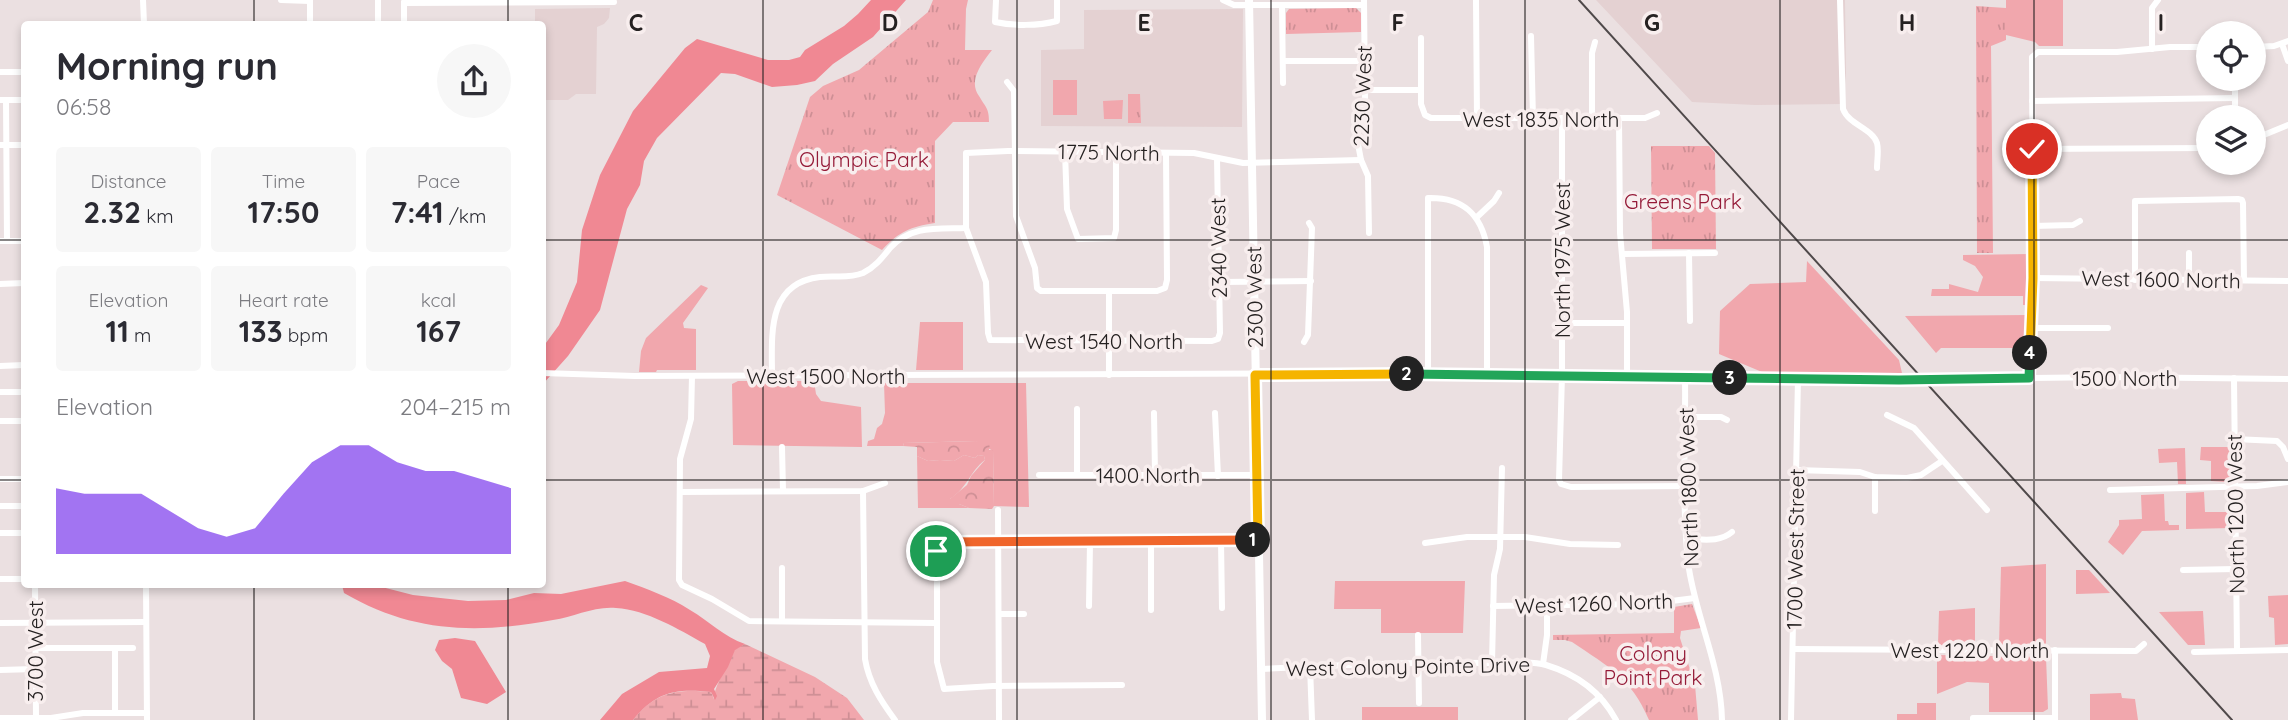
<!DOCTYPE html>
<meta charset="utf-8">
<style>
body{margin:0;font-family:Quicksand,sans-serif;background:#f7f7f7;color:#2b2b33;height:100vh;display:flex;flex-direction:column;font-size:26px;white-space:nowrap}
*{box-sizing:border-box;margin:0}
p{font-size:23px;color:#7c7c81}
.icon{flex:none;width:38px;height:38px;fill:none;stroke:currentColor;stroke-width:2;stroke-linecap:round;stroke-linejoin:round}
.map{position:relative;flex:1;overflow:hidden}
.sheet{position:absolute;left:21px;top:21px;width:525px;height:567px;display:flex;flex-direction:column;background:#fff;border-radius:7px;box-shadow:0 4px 10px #0003}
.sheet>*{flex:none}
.tools{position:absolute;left:2196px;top:21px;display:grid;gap:14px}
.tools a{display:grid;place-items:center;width:70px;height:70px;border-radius:50%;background:#fff;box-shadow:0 4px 10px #0003;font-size:35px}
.pin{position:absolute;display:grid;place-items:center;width:60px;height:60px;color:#fff;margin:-30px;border:4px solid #fff;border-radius:50%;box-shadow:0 2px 7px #0007}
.km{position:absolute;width:35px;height:35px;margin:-18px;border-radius:50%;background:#222;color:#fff;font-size:19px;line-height:35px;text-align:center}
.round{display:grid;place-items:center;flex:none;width:74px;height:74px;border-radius:37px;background:#f7f7f7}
.summary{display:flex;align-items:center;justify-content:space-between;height:119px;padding:0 35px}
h1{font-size:38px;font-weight:800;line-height:52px}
.metrics{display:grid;grid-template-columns:repeat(3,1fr);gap:10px;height:119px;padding:7px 35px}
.metrics div{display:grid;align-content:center;border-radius:7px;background:#f7f7f7;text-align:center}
.metrics b{font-size:30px;font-weight:800}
.metrics small{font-size:19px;font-weight:400}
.metrics p{font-size:19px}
.chart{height:196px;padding:14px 35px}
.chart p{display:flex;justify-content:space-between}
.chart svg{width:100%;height:126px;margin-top:7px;fill:#7c3aed;opacity:.7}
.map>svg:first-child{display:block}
</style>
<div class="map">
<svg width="2288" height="720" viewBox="0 0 2288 720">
<defs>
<pattern id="forest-crowns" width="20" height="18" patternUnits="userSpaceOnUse" patternTransform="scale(1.75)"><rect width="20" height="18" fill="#f1a7ad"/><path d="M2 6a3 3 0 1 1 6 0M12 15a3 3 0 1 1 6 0" fill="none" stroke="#ce8f95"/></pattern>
<pattern id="wetland-marsh" width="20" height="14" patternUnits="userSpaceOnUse" patternTransform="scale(1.75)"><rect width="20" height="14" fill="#f1a7ad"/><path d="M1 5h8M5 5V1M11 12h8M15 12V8" fill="none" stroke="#ce8f95"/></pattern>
<pattern id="park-tufts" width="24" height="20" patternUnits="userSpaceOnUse" patternTransform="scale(1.75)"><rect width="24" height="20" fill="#f1a7ad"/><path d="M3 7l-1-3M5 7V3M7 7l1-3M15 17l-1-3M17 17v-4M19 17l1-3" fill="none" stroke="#ce8f95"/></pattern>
</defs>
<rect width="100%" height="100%" fill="#ebe0e1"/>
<!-- built -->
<g fill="#e4d1d2">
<path d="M1596 0H1845L1846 73 1843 104 1755 105 1692 102Z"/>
<path d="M610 8 609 18 604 24 597 27 596 94H576L568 100H543L542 24H535V9Z"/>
<path d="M1243 9 1242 127 1041 126V50L1084 49V10Z"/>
</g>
<!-- green -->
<g fill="#f1a7ad">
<path d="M2006 0H2063V46H2039L2035 42 2006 35Z"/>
<rect x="1053" y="80" width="24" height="35"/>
<path d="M1123 100 1122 119H1104L1103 101Z"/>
<path d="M2030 254 2028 305H2023V296H1931L1932 289H1949V284L1978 292 1983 277 1975 266 1963 260V255Z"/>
<path d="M1807 261 1899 360 1902 373 1762 372 1719 354 1720 311 1750 284 1806 282Z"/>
<path d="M701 285 708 288 683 323 684 328 696 329V370H657L656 372H639L641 351 646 338Z"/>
<path d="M2028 315V348H1941L1936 353 1905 316Z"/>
<path d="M920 322H963V370H916Z"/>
<path d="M738 381H814L816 394 821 401 861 407 862 447 733 445 732 384Z"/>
<path d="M884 383H1026L1029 507 994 506 993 451 976 441 904 443 903 446H867L868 441 874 439 877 428 882 424 885 413Z"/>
<path d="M2201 447H2230L2231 477 2226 482 2211 481V461L2200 460Z"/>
<path d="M2185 448 2186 484H2178L2177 462 2159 463 2158 449Z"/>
<path d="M964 455 975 458 978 455 984 456 985 460C970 471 968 487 950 499L952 504H959L969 508H918L917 456 928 461 940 460 954 461Z"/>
<path d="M2204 492 2205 512H2231L2232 528 2186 529V493Z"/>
<path d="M2164 494 2165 521H2168L2169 525H2179V530L2142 531 2123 555 2108 542 2119 525V520L2142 519 2141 495Z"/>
<path d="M2046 564V645H1999L2001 567Z"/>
<path d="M2076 570H2089L2110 593 2076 594Z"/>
<path d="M1335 581H1465L1463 633H1381V609H1334Z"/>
<path d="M2288 595V644L2275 645 2274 618 2269 617 2268 596Z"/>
<path d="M1975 608V646L1938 645 1939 611Z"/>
<path d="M2203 611 2205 645H2188L2159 612Z"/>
<path d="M1937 655 2046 657 2048 709 2043 712H1989V683L1967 682 1937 694Z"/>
<path d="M2121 693 2122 698 2135 699 2138 720H2090V694Z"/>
<path d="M1917 703H1936V720H1897V714H1917Z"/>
<rect x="1362" y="707" width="96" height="13"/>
</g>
<!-- forest -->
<path fill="url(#forest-crowns)" d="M976 441 990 443 989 450H993L994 506 992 509 969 508 959 504 946 506 945 503 967 485 971 476 985 460 984 456 978 455 975 458 964 455 954 461 940 460 928 461 917 456V447L903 446 904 443Z"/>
<!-- wetland -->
<path fill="url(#wetland-marsh)" d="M745 644 815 677 847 698 864 720H633C656 692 675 689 711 692L714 699C714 685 729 664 735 649Z"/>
<!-- park -->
<g fill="url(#park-tufts)">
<path d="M933 0H968L966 9 965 50H992C982 63 968 80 979 96 986 108 989 108 989 122H953L935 141V223C910 227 900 231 882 250L777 195 810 97 823 86 859 70 928 12Z"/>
<path d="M1976 6 2006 8V40L1991 46 1993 253H1977Z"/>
<path d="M1356 8 1361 13V32L1286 34V13L1289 9Z"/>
<path d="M1128 94H1140L1141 123H1128Z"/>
<path d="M1651 146H1709L1715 153 1716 249H1652Z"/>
<path d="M1692 604 1701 628 1681 631 1680 638 1695 685 1698 720H1649C1631 678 1609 667 1572 642L1565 640H1553V635L1674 633V607Z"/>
</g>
<!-- water -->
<g fill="#f08893">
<path d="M871 0H906L873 37 833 64 815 81 797 85 772 87 735 74 721 73 657 138 644 161 640 185 627 209 600 310 568 356 543 384V347L559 325 577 282 582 230 600 175 633 111 685 48 697 39 768 60H789L800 57 805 50 844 26 858 14Z"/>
<path d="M625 581C647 589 670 597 690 610 709 621 724 637 745 644L735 650 728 667 714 689 717 696 715 700 711 692C675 688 656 692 633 720H600L622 694 659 672 707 668 710 656 705 644C678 629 647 610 616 608 594 606 574 617 553 620 477 634 412 633 344 593L342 585H374L413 595 468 601 506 600 534 593 561 594Z"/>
<path d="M455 638 475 641 506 692 487 704 461 698 452 669 442 661 435 650 439 640Z"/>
</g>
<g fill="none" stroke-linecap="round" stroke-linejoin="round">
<!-- minor -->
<g stroke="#fff" stroke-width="6">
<path d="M143 0 144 24"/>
<path d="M281 0 310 1"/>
<path d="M310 0V24"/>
<path d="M378 0V24"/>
<path d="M996 0 995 22C1014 26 1038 26 1057 21V0"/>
<path d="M1223 0 1234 5H1364"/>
<path d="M1364 0 1365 98 1358 123V144L1361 160 1368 176 1369 233"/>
<path d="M1476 0 1477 119"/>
<path d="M1840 0 1843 109C1849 125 1872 128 1877 143 1879 150 1877 160 1877 168"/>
<path d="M404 2V24"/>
<path d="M404 3 614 2"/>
<path d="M1282 5 1283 83"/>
<path d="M1531 36 1533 119"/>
<path d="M1421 38V104L1425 115 1431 118H1645L1657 113"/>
<path d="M2282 44 2288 61"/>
<path d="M2254 47 2274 46 2288 41"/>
<path d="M2152 49V8L2158 0"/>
<path d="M1283 61H1364"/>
<path d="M0 72H24"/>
<path d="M2235 79V117"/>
<path d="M1007 82 1014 91 1016 216 1035 268 1037 288 1041 291H1157L1165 288 1167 280 1166 153"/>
<path d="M1365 90H1421"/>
<path d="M0 100H24"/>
<path d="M6 100 7 241"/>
<path d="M2032 101 2235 98"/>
<path d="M1592 118V53L1595 42"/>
<path d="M1619 118 1620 233 1627 312V376"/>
<path d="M1562 119V375L1559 480 1561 484 1571 487 1686 486"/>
<path d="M2254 139 2288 125"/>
<path d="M0 145H24"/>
<path d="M2032 149 2208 148"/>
<path d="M1065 151 1067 209 1078 239 1114 238 1116 230V152"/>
<path d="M1217 158 1220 333 1218 339 1212 341 990 340 988 333 986 282 966 228V153L1008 151 1194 153 1243 163 1361 160"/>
<path d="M1477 217 1494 201 1499 193"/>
<path d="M2033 226 2073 225 2080 221"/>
<path d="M0 241H24"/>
<path d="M1689 253 1690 321"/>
<path d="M2189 253V280"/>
<path d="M1622 254 1715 253"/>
<path d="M2033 278 2288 281"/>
<path d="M2135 280V201L2238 199 2242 200 2243 203 2244 280"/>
<path d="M1219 282 1311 281"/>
<path d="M0 284 24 283"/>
<path d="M1109 291V375"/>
<path d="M1562 323H1627"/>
<path d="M2031 328H2108"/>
<path d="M1304 342 1308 335 1312 228 1309 223"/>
<path d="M0 366 24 365"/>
<path d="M542 373 635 376 1428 373 1798 378 1932 377 1961 378"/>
<path d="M1428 373V198C1463 197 1481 214 1487 247V373"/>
<path d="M692 376 691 419 680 459 679 580 682 585 712 599 749 621 936 623"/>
<path d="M772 376C772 336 766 283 820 277 835 275 848 279 863 273 875 267 882 258 890 248 911 225 938 229 966 228"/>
<path d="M1685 377C1686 438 1681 509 1689 569 1697 620 1721 667 1722 720"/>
<path d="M2029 378 2033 278 2032 57 2038 52H2117L2170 47H2208"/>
<path d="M2234 378 2237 650"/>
<path d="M1958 379 2111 377 2288 379"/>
<path d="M0 392H24"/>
<path d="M1077 409V475"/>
<path d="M1154 413 1155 474"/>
<path d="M1215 413 1218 476"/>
<path d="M1887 415 1914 428 1987 510"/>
<path d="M1686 417H1721L1727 420"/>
<path d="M0 421H24"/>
<path d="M2234 439 2277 441 2283 447 2288 459"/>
<path d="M782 447 783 491"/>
<path d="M1796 470 1860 472 1875 477 1907 478 1921 475 1942 461"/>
<path d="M1039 475H1257"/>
<path d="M0 479H24"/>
<path d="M2110 490 2257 486 2288 482"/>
<path d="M863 491 865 659C869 683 881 701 895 720"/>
<path d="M680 492 863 491 885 483"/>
<path d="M0 506H24"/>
<path d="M998 510 999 720"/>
<path d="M1875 511V477"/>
<path d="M0 533H24"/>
<path d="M1687 539C1702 539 1719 543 1732 532"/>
<path d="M1151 541V610"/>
<path d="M1221 541 1222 608"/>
<path d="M1425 543 1467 537H1525L1570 544 1618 545"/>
<path d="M782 568V621"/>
<path d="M2183 570 2236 569"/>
<path d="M0 579H24"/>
<path d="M35 584 36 718"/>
<path d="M146 584 147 720"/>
<path d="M1089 606 1090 542"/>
<path d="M1493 606 1648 604 1695 598"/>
<path d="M999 614H1024"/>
<path d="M0 623 146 622"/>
<path d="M1418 635 1419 703"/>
<path d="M35 648H133"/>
<path d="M115 648V713"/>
<path d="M1793 649 2136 651 2144 644"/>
<path d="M2055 650V720"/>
<path d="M2194 652 2288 650"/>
<path d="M1492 663 1494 575 1500 549 1502 468"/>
<path d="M1543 664 1547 635V607"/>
<path d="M1310 666 1312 720"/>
<path d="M1262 669C1337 665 1412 662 1487 663 1506 664 1529 660 1546 665 1576 674 1601 692 1616 720"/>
<path d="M0 670 35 669"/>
<path d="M1122 685 993 686 944 689 937 662V544L992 541 1258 540"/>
<path d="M0 718H51L83 713H147"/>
<path d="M1571 720 1600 697"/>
<path d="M1791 720 1798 378"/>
<path d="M1973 720V718H2055"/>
</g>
<!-- major -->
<path stroke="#fff" stroke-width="8" d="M1249 0 1262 720"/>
<!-- rail -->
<path stroke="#4f494a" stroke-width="2" d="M1579 0 2232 720"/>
</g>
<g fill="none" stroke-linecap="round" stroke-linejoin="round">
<!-- split-1 casing -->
<g stroke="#fff" stroke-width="14">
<path id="split-1" d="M936 551 937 544 945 542 1253 540"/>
</g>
<!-- split-2 casing -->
<g stroke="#fff" stroke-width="14">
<path id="split-2" d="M1253 540H1258L1255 375 1407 374"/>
</g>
<!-- split-3 casing -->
<g stroke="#fff" stroke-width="14">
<path id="split-3" d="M1407 374 1730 378"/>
</g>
<!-- split-4 casing -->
<g stroke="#fff" stroke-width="14">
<path id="split-4" d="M1730 378 1899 380 2029 378 2030 353"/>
</g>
<!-- split-5 casing -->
<g stroke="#fff" stroke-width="14">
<path id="split-5" d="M2030 353 2033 278 2032 149"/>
</g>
<!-- split-1 -->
<use href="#split-1" stroke="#f0652b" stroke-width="9"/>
<!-- split-2 -->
<use href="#split-2" stroke="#f5b400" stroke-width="9"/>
<!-- split-3 -->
<use href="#split-3" stroke="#22a559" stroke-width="9"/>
<!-- split-4 -->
<use href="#split-4" stroke="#22a559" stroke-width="9"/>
<!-- split-5 -->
<use href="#split-5" stroke="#f5b400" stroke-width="9"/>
</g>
<!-- grid -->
<path fill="none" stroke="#252121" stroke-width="2" stroke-opacity="0.55" d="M254 0V24M508 0V24M763 0V720M1017 0V720M1271 0V720M1525 0V720M1780 0V720M2034 0V720M0 240H24M542 240H2288M0 480H24M542 480H2288M254 584V720M508 584V720"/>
<g text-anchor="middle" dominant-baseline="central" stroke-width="7" stroke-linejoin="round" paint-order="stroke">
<!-- street labels -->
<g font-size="21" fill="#252121" stroke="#f8eeee">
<text transform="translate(1362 96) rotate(-88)">2230 West</text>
<text x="1541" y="119">West 1835 North</text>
<text transform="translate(1109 152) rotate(1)">1775 North</text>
<text transform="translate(1218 248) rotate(-91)">2340 West</text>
<text transform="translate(1562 260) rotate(-90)">North 1975 West</text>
<text transform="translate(2161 279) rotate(1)">West 1600 North</text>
<text transform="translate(1254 297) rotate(-91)">2300 West</text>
<text x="1104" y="341">West 1540 North</text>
<text x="826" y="376">West 1500 North</text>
<text x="2125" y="378">1500 North</text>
<text x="1148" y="475">1400 North</text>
<text transform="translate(1688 487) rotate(-92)">North 1800 West</text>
<text transform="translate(2235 514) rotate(-91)">North 1200 West</text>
<text transform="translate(1795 549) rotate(-89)">1700 West Street</text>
<text transform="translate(1594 603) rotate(-2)">West 1260 North</text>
<text x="1970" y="650">West 1220 North</text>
<text transform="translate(35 651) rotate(-90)">3700 West</text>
<text transform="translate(1408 666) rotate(-1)">West Colony Pointe Drive</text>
</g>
<!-- park labels -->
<g font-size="21" fill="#951b38" stroke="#f8eeee">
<text x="864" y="159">Olympic Park</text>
<text x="1683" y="201">Greens Park</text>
<text x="1653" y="653">Colony<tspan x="1653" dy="24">Point Park</tspan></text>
</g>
</g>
<g font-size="23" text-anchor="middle" font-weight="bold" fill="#252121" stroke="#f8eeee" stroke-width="7" stroke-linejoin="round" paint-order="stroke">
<text x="636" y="31">C</text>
<text x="890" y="31">D</text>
<text x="1144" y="31">E</text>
<text x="1398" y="31">F</text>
<text x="1652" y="31">G</text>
<text x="1907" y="31">H</text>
<text x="2161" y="31">I</text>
</g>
</svg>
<div class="tools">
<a><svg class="icon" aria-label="locate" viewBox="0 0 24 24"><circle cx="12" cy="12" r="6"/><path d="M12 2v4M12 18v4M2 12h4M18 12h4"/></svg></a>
<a><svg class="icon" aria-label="layers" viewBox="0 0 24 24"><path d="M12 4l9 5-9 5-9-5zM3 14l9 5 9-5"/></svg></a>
</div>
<div class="pin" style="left:936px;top:551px;background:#1e9e55"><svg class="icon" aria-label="arrive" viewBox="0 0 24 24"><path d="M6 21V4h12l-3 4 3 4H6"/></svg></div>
<div class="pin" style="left:2032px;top:149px;background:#d93025"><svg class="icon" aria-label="check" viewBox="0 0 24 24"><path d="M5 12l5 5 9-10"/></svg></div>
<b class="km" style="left:1253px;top:540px">1</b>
<b class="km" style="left:1407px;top:374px">2</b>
<b class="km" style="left:1730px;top:378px">3</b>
<b class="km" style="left:2030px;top:353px">4</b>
<section class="sheet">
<div class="summary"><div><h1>Morning run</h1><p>06:58</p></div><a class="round"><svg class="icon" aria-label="share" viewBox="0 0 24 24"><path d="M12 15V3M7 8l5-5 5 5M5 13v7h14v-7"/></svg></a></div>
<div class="metrics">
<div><p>Distance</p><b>2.32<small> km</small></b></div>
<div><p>Time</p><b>17:50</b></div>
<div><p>Pace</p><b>7:41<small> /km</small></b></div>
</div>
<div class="metrics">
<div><p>Elevation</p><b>11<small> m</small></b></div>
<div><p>Heart rate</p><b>133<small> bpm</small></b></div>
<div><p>kcal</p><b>167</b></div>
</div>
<div class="chart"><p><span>Elevation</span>204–215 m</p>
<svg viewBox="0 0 160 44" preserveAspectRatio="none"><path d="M0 44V21L10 23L20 23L30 23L40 29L50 35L60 38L70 35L80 23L90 12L100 6L110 6L120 12L130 15L140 15L150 18L160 21V44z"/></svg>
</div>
</section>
</div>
